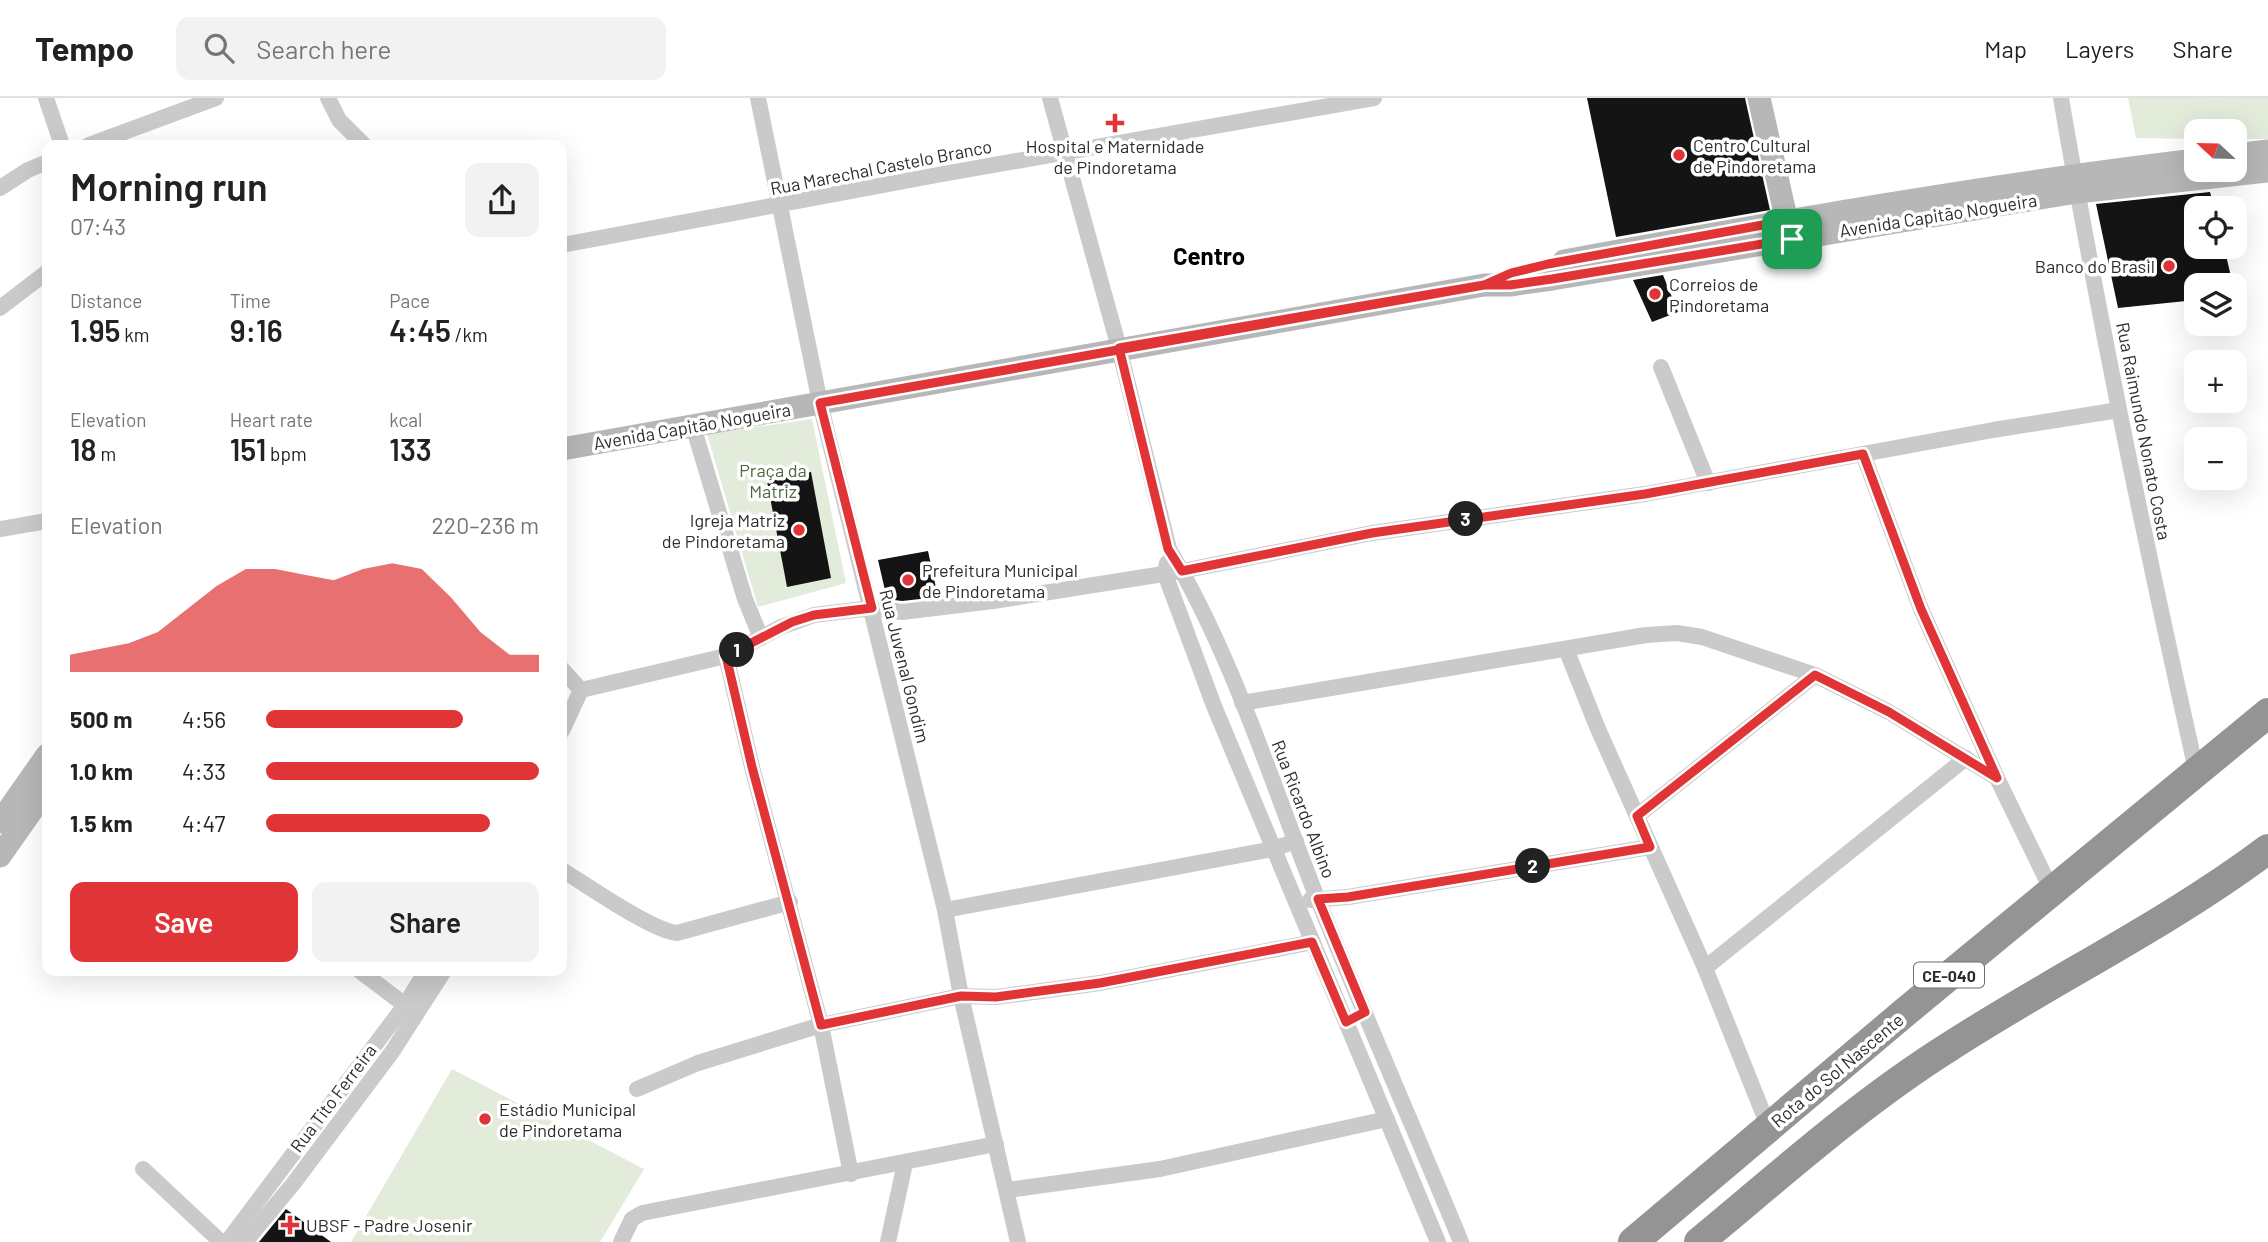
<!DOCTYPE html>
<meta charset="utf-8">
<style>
body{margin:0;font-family:Barlow,sans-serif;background:#f2f2f2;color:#222;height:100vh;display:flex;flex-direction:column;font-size:26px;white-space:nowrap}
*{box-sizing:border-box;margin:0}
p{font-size:23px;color:#767676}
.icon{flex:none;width:38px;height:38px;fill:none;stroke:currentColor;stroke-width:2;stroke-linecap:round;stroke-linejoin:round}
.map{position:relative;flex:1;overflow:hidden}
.side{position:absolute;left:42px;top:42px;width:525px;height:836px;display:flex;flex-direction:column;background:#fff;border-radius:14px;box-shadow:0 7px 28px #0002}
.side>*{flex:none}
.needle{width:46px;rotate:292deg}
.controls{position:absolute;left:2184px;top:21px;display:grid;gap:14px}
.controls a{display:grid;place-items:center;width:63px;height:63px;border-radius:14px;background:#fff;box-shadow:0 7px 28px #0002;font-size:35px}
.pin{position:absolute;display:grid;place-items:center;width:60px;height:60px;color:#fff;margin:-30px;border-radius:14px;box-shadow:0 4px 10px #0006}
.km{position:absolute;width:35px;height:35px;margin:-18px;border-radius:50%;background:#222;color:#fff;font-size:19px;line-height:35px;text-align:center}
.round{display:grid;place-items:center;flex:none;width:74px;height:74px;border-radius:14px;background:#f2f2f2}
.head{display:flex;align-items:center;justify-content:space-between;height:119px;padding:0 28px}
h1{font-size:38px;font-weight:600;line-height:52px}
.stats{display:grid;grid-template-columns:repeat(3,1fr);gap:10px;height:119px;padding:7px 28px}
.stats div{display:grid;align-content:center}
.stats b{font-size:30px;font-weight:600}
.stats small{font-size:19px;font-weight:400}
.stats p{font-size:19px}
.chart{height:196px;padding:14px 28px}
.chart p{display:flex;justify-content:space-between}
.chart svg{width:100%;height:126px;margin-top:7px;fill:#e03436;opacity:.7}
.action{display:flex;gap:14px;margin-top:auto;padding:14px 28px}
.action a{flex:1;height:80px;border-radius:14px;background:#e03436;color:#fff;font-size:28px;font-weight:600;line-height:80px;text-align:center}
.action a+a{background:#f2f2f2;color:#222}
ul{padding:0 28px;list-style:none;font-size:23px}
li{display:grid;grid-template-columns:112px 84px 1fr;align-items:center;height:52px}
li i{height:18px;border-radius:9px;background:#e03436}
header{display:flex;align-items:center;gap:42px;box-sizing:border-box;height:98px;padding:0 35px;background:#fff;border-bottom:2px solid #e0e0e0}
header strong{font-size:33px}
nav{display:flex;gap:38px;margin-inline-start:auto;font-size:24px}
.search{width:490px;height:63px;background:#f2f2f2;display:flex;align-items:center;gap:18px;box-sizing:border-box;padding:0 24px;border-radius:14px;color:#767676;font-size:26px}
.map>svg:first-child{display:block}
</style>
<header>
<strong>Tempo</strong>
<div class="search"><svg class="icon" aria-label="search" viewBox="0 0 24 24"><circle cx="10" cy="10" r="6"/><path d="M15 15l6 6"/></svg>Search here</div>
<nav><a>Map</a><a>Layers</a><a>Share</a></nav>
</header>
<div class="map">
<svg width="2268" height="1144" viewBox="0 0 2268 1144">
<rect width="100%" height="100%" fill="#fff"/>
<!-- green -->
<g fill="#e3ebdb">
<path d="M2128 0H2268V41H2235V33H2196V41L2136 40Z"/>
<path d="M812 321 846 485 758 509 707 336Z"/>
<path d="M452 971 644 1071 600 1144H351Z"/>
</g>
<!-- building -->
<g fill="#141414">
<path d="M1587 0H1745L1770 112 1616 139Z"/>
<path d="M2210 94 2214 110H2196V149H2224L2233 187H2196V202L2118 210 2096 106Z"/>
<path d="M1663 177 1678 214 1652 224 1633 182Z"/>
<path d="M811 374 831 480 787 489 767 383Z"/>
<path d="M928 453 938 499 902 503 887 501 878 462Z"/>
<path d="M286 1111 331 1144H259Z"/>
</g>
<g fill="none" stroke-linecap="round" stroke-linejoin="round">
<!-- street -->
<g stroke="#cacaca" stroke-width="16">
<path d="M46 0 62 47"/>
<path d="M328 0 339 22 364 47"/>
<path d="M758 0 820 305 945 812 961 898 1018 1144"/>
<path d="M1050 0 1119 250 1169 451C1234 560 1271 684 1318 802 1364 916 1414 1030 1461 1144"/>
<path d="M2061 0C2099 225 2146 449 2196 672"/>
<path d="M89 47 216 0"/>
<path d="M0 90 28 72 47 64"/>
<path d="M562 147 937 77 1374 0"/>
<path d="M0 210 47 174"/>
<path d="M1661 269 1708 385"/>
<path d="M693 328 745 501 761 540"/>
<path d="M1863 356 1921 511 1997 680 2052 793"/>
<path d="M0 431 47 423"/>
<path d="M1167 465 1165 476 1214 608 1438 1144"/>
<path d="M1566 551 1598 631 1705 870 1769 1030"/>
<path d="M726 558 752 669 821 927 851 1076"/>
<path d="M562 571 581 592 726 558 781 529 814 517 872 510 902 514 993 503 1182 473 1372 435 1645 396 1993 332 2119 312"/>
<path d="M1242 605 1646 537 1677 535 1702 539 1815 577 1889 614 1997 680"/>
<path d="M562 633 581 592"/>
<path d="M1637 718 1815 577"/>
<path d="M562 772C587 787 652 833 677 835L790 804"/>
<path d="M1310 802 1348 799 1650 749"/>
<path d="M945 812 1273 751 1296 743"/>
<path d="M1705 870 1966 660"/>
<path d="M360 873 405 907"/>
<path d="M637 991 698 965 821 927 961 898 996 899 1100 885 1313 844"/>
<path d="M143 1071 221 1144"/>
<path d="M1008 1092 1160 1071 1387 1021"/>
<path d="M227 1144 405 907 426 873"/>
<path d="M245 1144 293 1086 392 954 444 873"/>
<path d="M621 1144 632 1121 642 1115 996 1046"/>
<path d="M888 1144 905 1065"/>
</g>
<!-- secondary -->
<g stroke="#b7b7b7" stroke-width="23">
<path d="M1759 0 1790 137"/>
<path d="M2235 57 2268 53"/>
<path d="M1564 163C1774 125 1984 87 2196 62"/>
<path d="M562 351 1484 187H1510L1552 181 2077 94 2268 73"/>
<path d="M0 724 47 657"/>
<path d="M0 758 47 691"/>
</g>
<!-- highway -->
<g stroke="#949494" stroke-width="30">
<path d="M1633 1144 1904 915 2268 615"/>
<path d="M1699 1144C1780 1077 1860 1005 1949 949 2054 881 2168 826 2268 751"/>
</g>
</g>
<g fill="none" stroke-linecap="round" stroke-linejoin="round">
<!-- route casing -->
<g stroke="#fff" stroke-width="14">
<path id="route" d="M1792 141 1552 181 1510 187H1484L820 305 872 510 814 517 792 524 726 558 752 669 821 927 961 898 996 899 1100 885 1312 844 1346 924 1365 914 1318 801 1348 799 1650 749 1637 718 1815 577 1889 614 1997 680 1921 511 1863 356 1645 396 1372 435 1182 473 1168 451 1119 250 1484 187 1511 175 1548 166 1785 123 1792 141"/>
</g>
<!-- route -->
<use href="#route" stroke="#e03436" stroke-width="9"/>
</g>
<!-- markers -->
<g fill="#e03436" stroke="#fff" stroke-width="2.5">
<path d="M1111.5 14.5h7v7h7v7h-7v7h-7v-7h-7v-7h7z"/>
<circle cx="1679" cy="57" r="7"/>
<circle cx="2169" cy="168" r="7"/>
<circle cx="1655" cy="196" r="7"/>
<circle cx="799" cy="432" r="7"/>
<circle cx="908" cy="482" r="7"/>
<circle cx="485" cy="1021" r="7"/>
<path d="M286.5 1116.5h7v7h7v7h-7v7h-7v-7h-7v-7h7z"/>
</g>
<g text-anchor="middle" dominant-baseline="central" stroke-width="7" stroke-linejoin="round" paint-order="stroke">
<!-- shield labels -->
<rect fill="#fff" stroke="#6c6c6c" stroke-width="2" x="1914" y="864.5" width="70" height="25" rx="5"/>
<g font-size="16" font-weight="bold" fill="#2d2d2d">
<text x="1949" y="877">CE-040</text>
</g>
<!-- poi labels -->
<g font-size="18" fill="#2d2d2d" stroke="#fff" text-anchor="start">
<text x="1693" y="47">Centro Cultural<tspan x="1693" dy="21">de Pindoretama</tspan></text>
<text x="1115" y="48" text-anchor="middle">Hospital e Maternidade<tspan x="1115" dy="21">de Pindoretama</tspan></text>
<text x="2155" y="168" text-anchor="end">Banco do Brasil</text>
<text x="1669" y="186">Correios de<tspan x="1669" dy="21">Pindoretama</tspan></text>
<text x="785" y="422" text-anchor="end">Igreja Matriz<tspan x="785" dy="21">de Pindoretama</tspan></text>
<text x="922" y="472">Prefeitura Municipal<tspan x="922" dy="21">de Pindoretama</tspan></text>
<text x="499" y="1011">Estádio Municipal<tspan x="499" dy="21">de Pindoretama</tspan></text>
<text x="306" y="1127">UBSF - Padre Josenir</text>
</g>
<!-- street labels -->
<g font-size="18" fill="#2d2d2d" stroke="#fff">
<text transform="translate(881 69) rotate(-11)">Rua Marechal Castelo Branco</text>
<text transform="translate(1938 117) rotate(-9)">Avenida Capitão Nogueira</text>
<text transform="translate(692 328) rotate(-10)">Avenida Capitão Nogueira</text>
<text transform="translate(2144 333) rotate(79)">Rua Raimundo Nonato Costa</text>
<text transform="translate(905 568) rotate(76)">Rua Juvenal Gondim</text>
<text transform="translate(1304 711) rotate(69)">Rua Ricardo Albino</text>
<text transform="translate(1837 972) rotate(-40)">Rota do Sol Nascente</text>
<text transform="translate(333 1000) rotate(-53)">Rua Tito Ferreira</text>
</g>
<!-- park labels -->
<g font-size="18" fill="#4e683c" stroke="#fff">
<text x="773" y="372">Praça da<tspan x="773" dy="21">Matriz</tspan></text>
</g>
<!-- district labels -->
<g font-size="24" font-weight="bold" fill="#000" stroke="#fff">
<text x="1209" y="157">Centro</text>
</g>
</g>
</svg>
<div class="controls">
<a><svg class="needle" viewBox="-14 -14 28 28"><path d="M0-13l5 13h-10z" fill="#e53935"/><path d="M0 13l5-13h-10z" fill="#767676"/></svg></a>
<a><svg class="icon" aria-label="locate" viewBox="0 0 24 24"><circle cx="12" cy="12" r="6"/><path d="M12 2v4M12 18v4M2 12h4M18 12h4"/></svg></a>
<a><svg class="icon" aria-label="layers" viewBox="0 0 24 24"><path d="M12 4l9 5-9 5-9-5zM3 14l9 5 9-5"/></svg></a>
<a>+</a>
<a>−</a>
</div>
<div class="pin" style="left:1792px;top:141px;background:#1e9e55"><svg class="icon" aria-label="arrive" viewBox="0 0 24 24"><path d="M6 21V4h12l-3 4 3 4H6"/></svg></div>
<b class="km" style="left:737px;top:552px">1</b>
<b class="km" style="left:1533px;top:768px">2</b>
<b class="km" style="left:1466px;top:421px">3</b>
<section class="side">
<div class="head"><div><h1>Morning run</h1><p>07:43</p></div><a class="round"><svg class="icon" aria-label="share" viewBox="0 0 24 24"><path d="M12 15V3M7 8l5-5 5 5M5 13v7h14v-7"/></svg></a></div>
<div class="stats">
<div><p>Distance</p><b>1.95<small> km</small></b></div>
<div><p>Time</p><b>9:16</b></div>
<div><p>Pace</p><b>4:45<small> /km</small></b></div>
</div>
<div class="stats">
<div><p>Elevation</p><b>18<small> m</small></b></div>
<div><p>Heart rate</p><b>151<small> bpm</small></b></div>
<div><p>kcal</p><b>133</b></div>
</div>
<div class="chart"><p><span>Elevation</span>220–236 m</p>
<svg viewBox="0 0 160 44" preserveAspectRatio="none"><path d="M0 44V38L10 36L20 34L30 30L40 22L50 14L60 8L70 8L80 10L90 12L100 8L110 6L120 8L130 18L140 30L150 38L160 38V44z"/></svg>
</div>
<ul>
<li><b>500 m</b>4:56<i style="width:72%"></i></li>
<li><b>1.0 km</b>4:33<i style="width:100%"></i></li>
<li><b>1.5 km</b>4:47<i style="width:82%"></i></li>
</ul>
<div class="action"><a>Save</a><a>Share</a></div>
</section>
</div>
